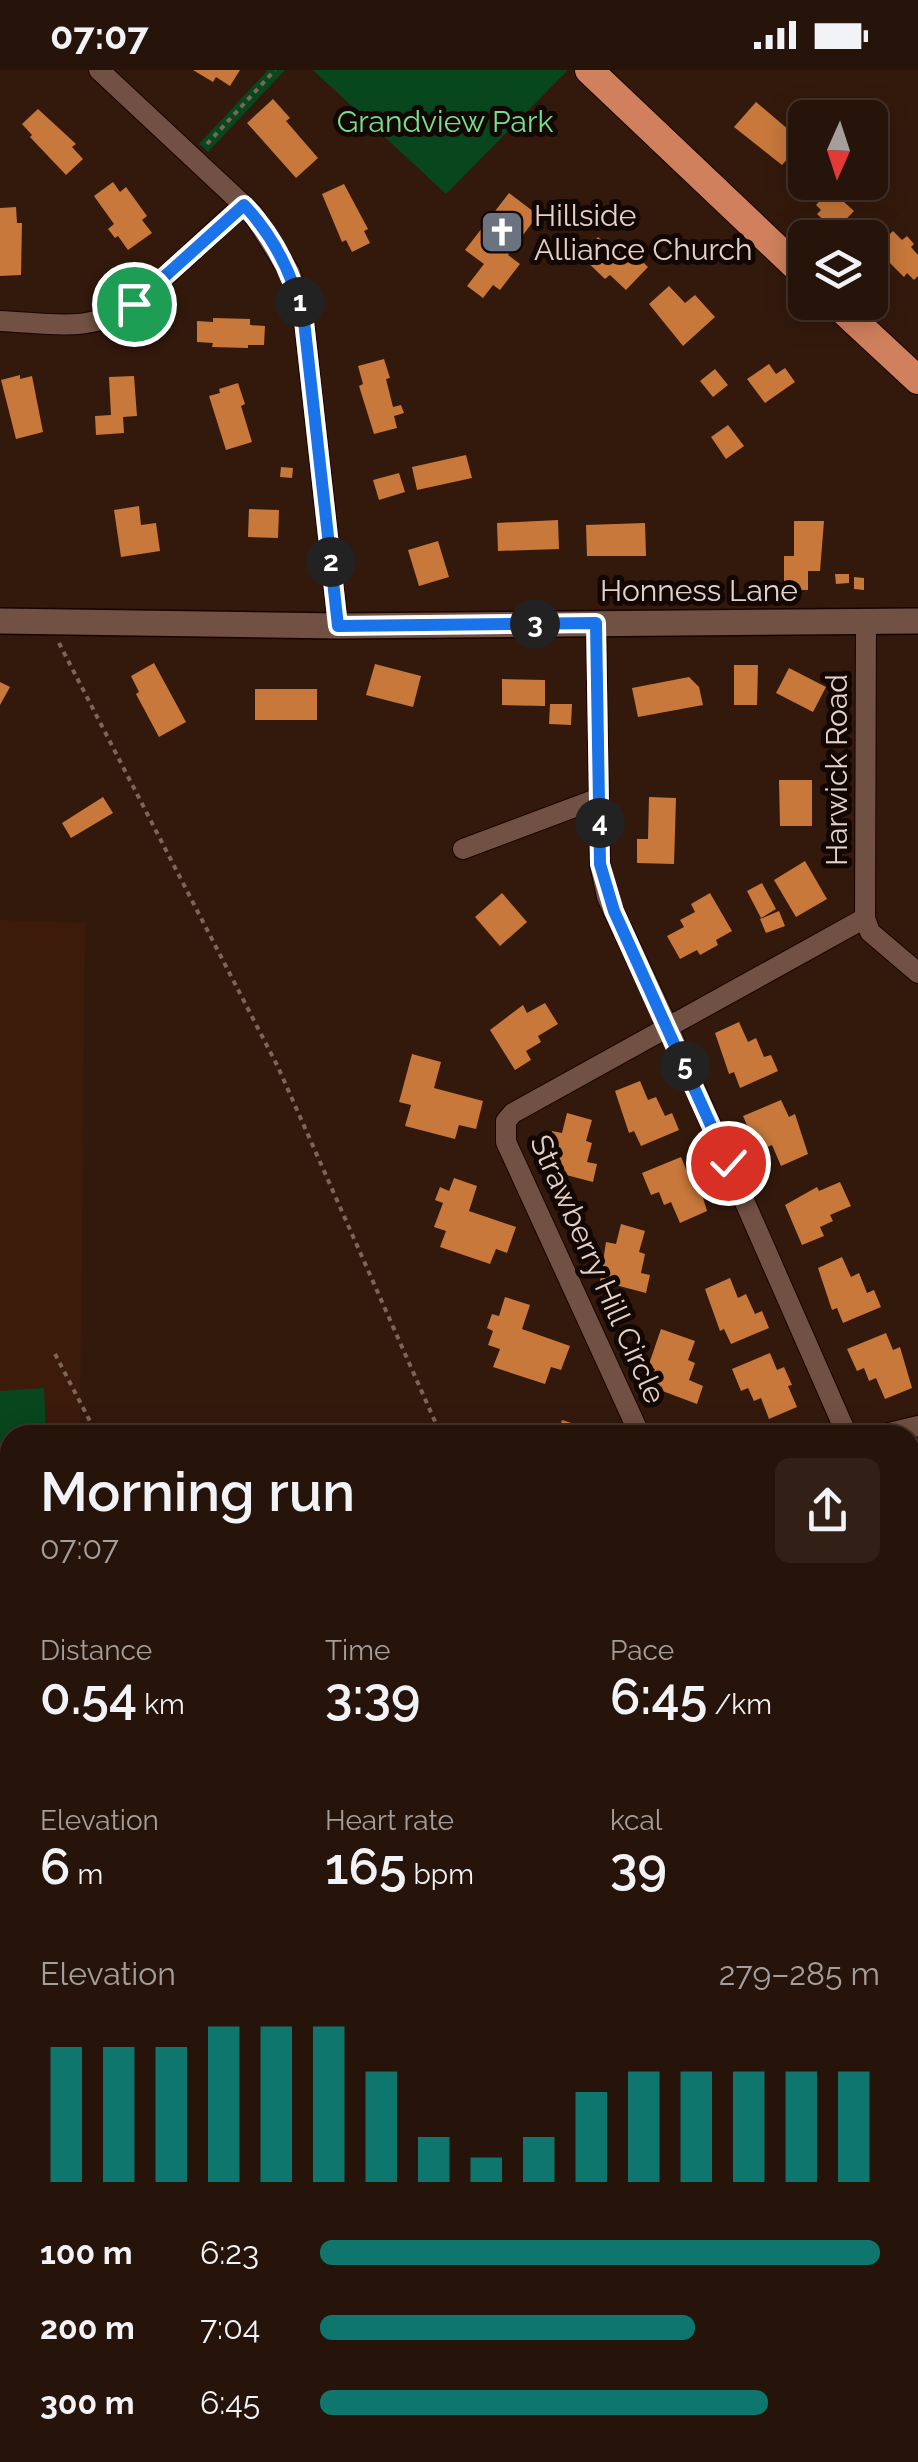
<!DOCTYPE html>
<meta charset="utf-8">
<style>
body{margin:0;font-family:Raleway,sans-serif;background:#322017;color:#f1f3f6;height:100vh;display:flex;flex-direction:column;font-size:38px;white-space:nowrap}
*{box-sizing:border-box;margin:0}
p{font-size:32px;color:#a49e9c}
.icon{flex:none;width:55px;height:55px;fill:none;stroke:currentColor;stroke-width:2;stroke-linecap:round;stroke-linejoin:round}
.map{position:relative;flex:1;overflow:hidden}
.drawer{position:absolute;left:0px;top:1355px;width:920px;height:1038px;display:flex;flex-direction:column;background:#261309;border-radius:30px 30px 0 0;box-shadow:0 5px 25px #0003,0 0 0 2px #42322a}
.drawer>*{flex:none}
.needle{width:65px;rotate:183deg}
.tools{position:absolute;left:788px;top:30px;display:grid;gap:20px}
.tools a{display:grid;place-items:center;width:100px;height:100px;border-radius:15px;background:#261309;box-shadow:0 5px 25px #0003,0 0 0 2px #42322a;font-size:50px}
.pin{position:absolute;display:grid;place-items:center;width:85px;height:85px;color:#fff;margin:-42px;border:5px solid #fff;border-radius:50%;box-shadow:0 2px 10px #0007}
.km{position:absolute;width:50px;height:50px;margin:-25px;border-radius:50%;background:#222;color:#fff;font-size:28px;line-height:50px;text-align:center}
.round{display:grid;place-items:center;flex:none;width:105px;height:105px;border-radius:15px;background:#322017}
.summary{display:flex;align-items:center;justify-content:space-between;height:170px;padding:0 40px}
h1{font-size:55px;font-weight:600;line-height:75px}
.metrics{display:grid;grid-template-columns:repeat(3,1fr);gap:15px;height:170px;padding:10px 40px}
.metrics div{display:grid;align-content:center}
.metrics b{font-size:50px;font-weight:600}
.metrics small{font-size:28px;font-weight:400}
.metrics p{font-size:28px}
.chart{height:280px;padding:20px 40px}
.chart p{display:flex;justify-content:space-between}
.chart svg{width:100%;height:180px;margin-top:10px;stroke:#0f766e;stroke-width:6}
ul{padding:0 40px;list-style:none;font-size:32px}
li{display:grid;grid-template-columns:160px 120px 1fr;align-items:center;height:75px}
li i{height:25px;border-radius:12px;background:#0f766e}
.status{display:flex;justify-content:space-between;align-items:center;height:70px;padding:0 50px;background:#261309;direction:ltr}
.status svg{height:28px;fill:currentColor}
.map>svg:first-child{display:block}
</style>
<div class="status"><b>07:07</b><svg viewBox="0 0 49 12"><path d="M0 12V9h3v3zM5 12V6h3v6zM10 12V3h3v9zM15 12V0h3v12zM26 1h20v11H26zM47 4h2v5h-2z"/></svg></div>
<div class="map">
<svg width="918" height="2392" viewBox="0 0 918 2392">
<rect width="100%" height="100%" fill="#33190c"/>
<!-- built -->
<path fill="#3c1b0b" d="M0 850 85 853 80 1365H10V2382L70 2383V2392H0Z"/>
<!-- green -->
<g fill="#08471e">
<path d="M268 0H285L208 82 199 74Z"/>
<path d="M313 0H566L567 1 446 124Z"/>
<path d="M44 1318 46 1365H10V1596H0V1321Z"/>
<path d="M910 1886H918L916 2281 910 2266Z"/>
</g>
<!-- building -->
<g fill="#c8783b">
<path d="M193 0H240L230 16 216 7 213 12Z"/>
<path d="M273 29 290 48 286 51 318 88 296 108 247 53Z"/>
<path d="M756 32 803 72 782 95 734 57Z"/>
<path d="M38 39 76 74 72 77 83 89 66 105 30 67 32 65 22 54Z"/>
<path d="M113 112 120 122 126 117 147 146 142 150 152 163 128 180 118 166 115 168 108 159 114 154 94 126Z"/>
<path d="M344 114 368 159 364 161 370 173 352 182 346 170 342 172 322 124Z"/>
<path d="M509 123 538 145 508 185 520 194 500 220 493 215 483 228 467 216 484 194 465 180Z"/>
<path d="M826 124 831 128 835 124 854 141 835 161 817 144 821 140 816 135Z"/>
<path d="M16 137 17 153H22L21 205 0 206V138Z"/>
<path d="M893 161 902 170 907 166 914 174 911 177 918 185V206L914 210 907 203 904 207 889 192 884 197 870 183Z"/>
<path d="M598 167 613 181 616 178 622 184 628 178 648 197 626 220 610 205 605 209 581 186Z"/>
<path d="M669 216 685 233 695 225 715 247 683 276 649 234Z"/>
<path d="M213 248 250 249V255L265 256 264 275H248V278L212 277 213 273 197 272V251L213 252Z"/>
<path d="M384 289 390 308 386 309 393 337 401 335 404 343 394 346 397 358 374 364 359 316 363 314 358 296Z"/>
<path d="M769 294 776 304 785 298 795 312 765 333 747 309Z"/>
<path d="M715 299 728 315 713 327 700 311Z"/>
<path d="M20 305V309L32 306 43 362 16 369 1 310Z"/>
<path d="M134 306 137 346 123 347 124 363 96 365 95 346 111 345 109 307Z"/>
<path d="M238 313 245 334 241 336 252 372 226 380 209 326 220 323 219 319Z"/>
<path d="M728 355 744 376 726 389 711 367Z"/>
<path d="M466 385 472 408 417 420 412 397Z"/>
<path d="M281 397 293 398 292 408 280 407Z"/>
<path d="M399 403 405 422 379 430 373 410Z"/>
<path d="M139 436 141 455 156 453 160 481 121 487 114 440Z"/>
<path d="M249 439 279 440 278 468 248 467Z"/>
<path d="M558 450 559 479 498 481 497 453Z"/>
<path d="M794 451H824L820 501H808V520H784V486H794Z"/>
<path d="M645 453 646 486H587L586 455Z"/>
<path d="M438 471 449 507 419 516 408 480Z"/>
<path d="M835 504H849V513L836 514Z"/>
<path d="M854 507 864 508V520L854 519Z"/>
<path d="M154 593 186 652 159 667 136 624 139 622 131 606Z"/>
<path d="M375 594 421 606 413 637 366 625Z"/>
<path d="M734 595H758L757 635H734Z"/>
<path d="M789 598 826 617 813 642 776 623Z"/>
<path d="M689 607 699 617 703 635 638 647 632 618Z"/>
<path d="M502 609 545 610V636L502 635Z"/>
<path d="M0 612 10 617 0 635Z"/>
<rect x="255" y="619" width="62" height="31"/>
<path d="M550 634H572L571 655 549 654Z"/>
<path d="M779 710H812V756H780Z"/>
<path d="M103 727 113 743 71 768 62 753Z"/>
<path d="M649 727 676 728 674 794 637 793V769H648Z"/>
<path d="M805 791 827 829 796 847 774 810Z"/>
<path d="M762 813 776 839 761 848 747 821Z"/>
<path d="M502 823 527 852 500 876 475 847Z"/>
<path d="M710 823 732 861 716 870 718 875 700 885 697 880 680 889 667 866 684 857 680 850 695 842 691 834Z"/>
<path d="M779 841 785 856 766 863 760 849Z"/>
<path d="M545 933 558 954 538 966 541 972 526 981 531 990 515 1000 490 960 523 935 527 943Z"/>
<path d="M739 952 748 972 756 968 764 987 771 985 778 1001 740 1018 734 1002 729 1004 715 963Z"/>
<path d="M412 984 441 992 434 1018 483 1031 476 1059 459 1055 455 1069 405 1056 411 1035 399 1032Z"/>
<path d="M640 1011 648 1030 656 1027 665 1046 672 1043 679 1060 641 1076 634 1061 629 1063 615 1021Z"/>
<path d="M781 1030 789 1047 795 1044 808 1084 781 1096 772 1075 765 1078 759 1064 752 1067 743 1046Z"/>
<path d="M567 1043 592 1050 586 1071 592 1073 587 1092 597 1094 593 1112 547 1100 553 1080 548 1078 552 1061 562 1063Z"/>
<path d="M681 1087 688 1104 695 1101 707 1141 680 1153 671 1132 664 1135 659 1122 651 1125 642 1103Z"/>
<path d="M454 1108 477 1116 469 1141 516 1157 507 1183 496 1179 490 1194 440 1177 446 1161 434 1157 443 1133 435 1130 440 1117 449 1121Z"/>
<path d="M840 1112 851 1136 830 1145 833 1151 820 1157 824 1166 802 1175 785 1135 817 1117 819 1121Z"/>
<path d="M621 1154 645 1161 639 1182 645 1184 641 1203 650 1205 646 1223 600 1211 606 1172 616 1174Z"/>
<path d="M842 1187 851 1207 859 1203 867 1223 874 1220 881 1237 843 1253 837 1238 832 1240 818 1198Z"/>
<path d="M730 1208 738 1228 746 1224 755 1244 762 1241 769 1258 731 1274 724 1259 720 1261 705 1219Z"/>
<path d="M505 1227 530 1235 522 1259 570 1276 561 1300 551 1297 545 1314 493 1297 500 1279 488 1275 493 1261 487 1258 492 1244 499 1246Z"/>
<path d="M661 1259 695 1271 688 1290 695 1293 689 1310 703 1316 697 1334 649 1316 655 1299 648 1297Z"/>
<path d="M886 1263 893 1280 900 1277 912 1318 885 1329 876 1308 869 1311 864 1298 857 1301 847 1279Z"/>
<path d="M770 1283 777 1300 784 1297 792 1315 788 1316 797 1337 769 1349 761 1328 754 1331 748 1318 741 1321 732 1299Z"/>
<path d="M562 1350 587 1358 585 1365H557Z"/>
<path d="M918 1387V1462L910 1464V1389Z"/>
<path d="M918 1511V1543L910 1545V1513Z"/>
<path d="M918 1598V1612L911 1614 910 1600Z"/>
<path d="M910 1797 918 1798V1824L910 1823Z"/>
</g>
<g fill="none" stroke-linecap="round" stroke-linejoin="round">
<!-- minor casing -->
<g stroke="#190300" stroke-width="22">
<g id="minor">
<path d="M99 0 253 144 290 203 304 251 338 556"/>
<path d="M0 251C51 253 90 264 135 234L243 135"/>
<path d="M866 551 865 848 870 862 918 903"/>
<path d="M596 553 600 794 607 827 668 957 847 1365"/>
<path d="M463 779 599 728"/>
<path d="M640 1365 506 1072V1051L513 1043 865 848"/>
<path d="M881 1365 918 1356"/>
<path d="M910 1753 918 1752"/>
</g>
</g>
<!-- tertiary casing -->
<g stroke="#190300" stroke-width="28">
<path id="tertiary" d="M0 551 338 556 918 551"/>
</g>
<!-- trunk casing -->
<g stroke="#190300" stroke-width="30">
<g id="trunk">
<path d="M589 0 805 205"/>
<path d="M834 232 918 310"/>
</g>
</g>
<!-- path -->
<g stroke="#7c655a" stroke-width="4" stroke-dasharray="5 5" stroke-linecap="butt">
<path d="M207 74 275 0"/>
<path d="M59 573 278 997 441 1365"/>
<path d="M55 1284 91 1353 92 1365"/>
<path d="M0 1661 10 1657"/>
<path d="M901 2382 905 2392"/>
</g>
<!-- minor -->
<use href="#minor" stroke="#705143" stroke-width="20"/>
<!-- tertiary -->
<use href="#tertiary" stroke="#705143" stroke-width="25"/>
<!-- trunk -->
<use href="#trunk" stroke="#d0805c" stroke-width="28"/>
</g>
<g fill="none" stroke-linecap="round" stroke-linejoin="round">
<!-- route casing -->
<g stroke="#fff" stroke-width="20">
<path id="route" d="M134 234 244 135C275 168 294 207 304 251L338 556 596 553 600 794 614 841 728 1093"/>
</g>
<!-- route -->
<use href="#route" stroke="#1a73e8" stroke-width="12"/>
</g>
<!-- icons -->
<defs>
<g id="church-square" transform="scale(2.25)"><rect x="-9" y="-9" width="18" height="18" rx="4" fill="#6b7280" stroke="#130704"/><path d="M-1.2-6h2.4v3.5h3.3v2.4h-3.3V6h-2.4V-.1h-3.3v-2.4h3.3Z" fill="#fff"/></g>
</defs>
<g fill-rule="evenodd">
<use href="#church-square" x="502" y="162"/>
</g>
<g text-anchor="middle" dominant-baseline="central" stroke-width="10" stroke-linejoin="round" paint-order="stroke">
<!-- park labels -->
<g font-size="30" fill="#75e18d" stroke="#130704">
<text x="445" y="51">Grandview Park</text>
</g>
<!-- poi labels -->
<g font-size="30" fill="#e4d1c9" stroke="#130704" text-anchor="start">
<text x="534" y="145">Hillside<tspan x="534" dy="34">Alliance Church</tspan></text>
</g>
<!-- street labels -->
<g font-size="30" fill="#e4d1c9" stroke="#130704">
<text x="699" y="520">Honness Lane</text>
<text transform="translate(836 700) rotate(-90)">Harwick Road</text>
<text transform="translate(598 1199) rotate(66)">Strawberry Hill Circle</text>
</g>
</g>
</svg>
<div class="tools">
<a><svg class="needle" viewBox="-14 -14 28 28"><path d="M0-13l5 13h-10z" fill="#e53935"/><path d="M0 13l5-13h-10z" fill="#a49e9c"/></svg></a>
<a><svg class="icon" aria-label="layers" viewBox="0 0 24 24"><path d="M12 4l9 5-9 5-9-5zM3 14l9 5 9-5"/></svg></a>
</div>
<div class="pin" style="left:134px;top:234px;background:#1e9e55"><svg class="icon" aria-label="arrive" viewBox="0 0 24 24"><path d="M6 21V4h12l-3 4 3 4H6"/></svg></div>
<div class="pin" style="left:728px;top:1093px;background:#d93025"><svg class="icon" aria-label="check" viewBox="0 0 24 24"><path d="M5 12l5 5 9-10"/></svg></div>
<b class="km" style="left:300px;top:232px">1</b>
<b class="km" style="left:331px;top:492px">2</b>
<b class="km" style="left:535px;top:554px">3</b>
<b class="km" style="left:600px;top:753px">4</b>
<b class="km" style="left:685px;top:996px">5</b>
<section class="drawer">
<div class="summary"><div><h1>Morning run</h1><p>07:07</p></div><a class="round"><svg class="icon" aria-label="share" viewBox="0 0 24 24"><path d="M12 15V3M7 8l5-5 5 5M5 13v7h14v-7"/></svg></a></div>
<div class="metrics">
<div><p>Distance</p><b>0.54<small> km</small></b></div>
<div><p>Time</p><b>3:39</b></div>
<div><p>Pace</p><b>6:45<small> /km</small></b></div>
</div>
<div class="metrics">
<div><p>Elevation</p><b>6<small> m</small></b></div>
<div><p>Heart rate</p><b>165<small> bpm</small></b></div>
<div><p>kcal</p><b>39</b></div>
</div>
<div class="chart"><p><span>Elevation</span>279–285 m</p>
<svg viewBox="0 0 160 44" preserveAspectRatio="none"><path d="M5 44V11M15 44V11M25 44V11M35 44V6M45 44V6M55 44V6M65 44V17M75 44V33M85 44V38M95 44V33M105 44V22M115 44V17M125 44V17M135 44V17M145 44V17M155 44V17"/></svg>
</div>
<ul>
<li><b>100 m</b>6:23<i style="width:100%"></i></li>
<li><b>200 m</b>7:04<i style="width:67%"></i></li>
<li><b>300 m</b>6:45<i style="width:80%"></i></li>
</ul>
</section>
</div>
